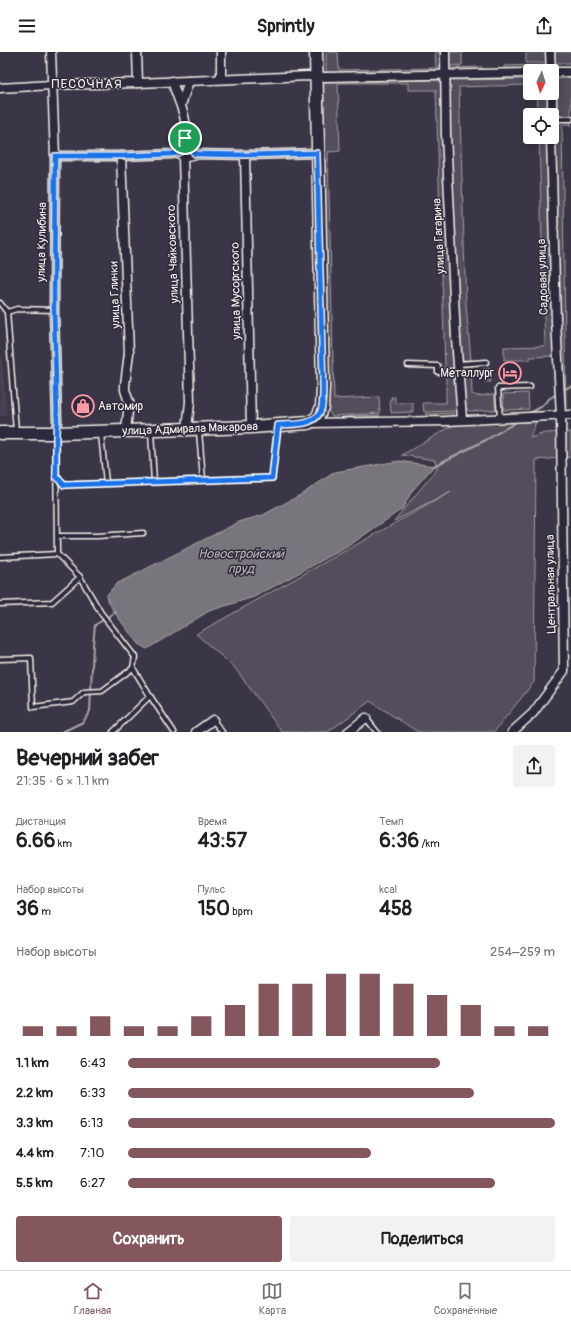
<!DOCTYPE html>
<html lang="ru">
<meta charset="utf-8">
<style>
body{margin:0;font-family:Pangolin,sans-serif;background:#f2f2f2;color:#202124;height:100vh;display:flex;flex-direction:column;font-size:15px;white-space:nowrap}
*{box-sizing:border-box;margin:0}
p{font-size:13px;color:#757577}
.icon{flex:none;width:22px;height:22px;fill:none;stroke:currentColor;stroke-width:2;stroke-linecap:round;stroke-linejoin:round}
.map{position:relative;height:680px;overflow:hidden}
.details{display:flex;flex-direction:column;background:#fff;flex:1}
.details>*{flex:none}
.needle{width:26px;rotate:184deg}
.controls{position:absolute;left:523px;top:12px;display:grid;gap:8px}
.controls a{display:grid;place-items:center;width:36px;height:36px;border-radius:4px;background:#fff;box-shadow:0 2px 10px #0003;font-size:20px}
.pin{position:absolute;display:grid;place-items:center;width:34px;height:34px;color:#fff;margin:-17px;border:2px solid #fff;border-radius:50%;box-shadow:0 1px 4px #0007}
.round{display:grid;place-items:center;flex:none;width:42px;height:42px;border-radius:4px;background:#f2f2f2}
.overview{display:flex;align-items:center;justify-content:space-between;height:68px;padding:0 16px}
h1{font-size:22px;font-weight:700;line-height:30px}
.metrics{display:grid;grid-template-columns:repeat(3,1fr);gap:6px;height:68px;padding:4px 16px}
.metrics div{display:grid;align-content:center}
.metrics b{font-size:20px;font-weight:700}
.metrics small{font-size:11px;font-weight:400}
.metrics p{font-size:11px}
.chart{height:112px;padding:8px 16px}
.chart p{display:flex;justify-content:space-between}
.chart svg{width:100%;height:72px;margin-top:4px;stroke:#84575d;stroke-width:6}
.action{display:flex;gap:8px;margin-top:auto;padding:8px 16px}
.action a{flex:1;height:46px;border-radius:4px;background:#84575d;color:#fff;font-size:16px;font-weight:700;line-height:46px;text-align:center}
.action a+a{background:#f2f2f2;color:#202124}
ul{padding:0 16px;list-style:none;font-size:13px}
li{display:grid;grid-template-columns:64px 48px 1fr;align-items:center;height:30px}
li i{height:10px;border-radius:5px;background:#84575d}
header{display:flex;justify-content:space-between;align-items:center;height:52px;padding:0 16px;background:#fff;font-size:18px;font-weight:700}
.tab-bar{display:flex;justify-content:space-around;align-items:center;height:56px;border-top:1px solid #e0e0e0;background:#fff;font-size:11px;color:#757577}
.tab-bar a{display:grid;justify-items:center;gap:2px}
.tab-bar .active{color:#84575d}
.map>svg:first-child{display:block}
</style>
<header><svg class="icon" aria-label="menu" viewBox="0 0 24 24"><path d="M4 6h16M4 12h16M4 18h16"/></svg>Sprintly<svg class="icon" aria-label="share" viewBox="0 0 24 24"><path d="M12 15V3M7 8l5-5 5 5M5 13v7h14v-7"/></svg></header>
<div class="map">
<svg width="571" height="680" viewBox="0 0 571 680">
<rect width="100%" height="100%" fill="#3b3647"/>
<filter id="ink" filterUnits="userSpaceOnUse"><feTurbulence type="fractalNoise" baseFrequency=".025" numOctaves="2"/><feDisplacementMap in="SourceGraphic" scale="8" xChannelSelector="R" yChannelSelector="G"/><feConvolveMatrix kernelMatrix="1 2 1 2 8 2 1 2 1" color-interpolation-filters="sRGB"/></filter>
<g filter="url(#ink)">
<!-- built -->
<path fill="#484352" d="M0 291 7 364H0Z"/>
<!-- green -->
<g fill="#534e5c" stroke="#a4a0a2">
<path d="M326 0H338L339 18 436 16 435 0H441L442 17 440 20 326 21Z"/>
<path d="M448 0H465L462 1V13L449 14Z"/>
<rect x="526" y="0" width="20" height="11"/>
<rect x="554" y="0" width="17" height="11"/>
<path d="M546 13 545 17H504V14Z"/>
<path d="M482 15V18L451 19 449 16Z"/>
<path d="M571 26V64L556 65 555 62 554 27Z"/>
<path d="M530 27V33L459 35 466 252 471 308H464L461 305 459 287 449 82 448 33 452 28Z"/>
<path d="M441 28 456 316H445L436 38H408V31H338L340 99 328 100 334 347 379 345 380 361 332 364 326 355 322 32 324 30Z"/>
<path d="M537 41H549V63H538Z"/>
<path d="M556 69H571V73H562L566 355H562L553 97 554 72Z"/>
<path d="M539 85H548L556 304 530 305V308H504V295L545 294Z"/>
<path d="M471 311 472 342 477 344 495 342V358L469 359 465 355 462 316 463 314Z"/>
<path d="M483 317H490L491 330H485Z"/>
<path d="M456 322 458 355 456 359 424 360 423 351H446V323Z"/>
<path d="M528 341 529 357 504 358 503 342Z"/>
<path d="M391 345H395V351H413V360L391 361 390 347H392Z"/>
<path d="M455 361C448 367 431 369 425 362Z"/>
<path d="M380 363 378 365 336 366 354 364Z"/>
<path d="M536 370 530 386 545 381 571 380V405L536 408 534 630 494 680H418L370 649 328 680H282L235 616 196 582 451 440 394 469 437 417 435 408 402 403 455 372Z"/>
</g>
<!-- water -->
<path fill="#78747b" stroke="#aaa6a7" d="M399 409 434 414 412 439 402 457 347 495 254 545 209 559 147 597 138 592 114 560 106 544 116 532 239 470 263 463 302 442 335 420Z"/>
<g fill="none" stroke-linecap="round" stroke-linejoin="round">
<!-- stream -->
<g stroke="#aaa6a7" stroke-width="2">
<path d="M563 338 571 334"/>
<path d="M528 362 541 355 550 346 557 342"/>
<path d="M432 415 486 388 518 369"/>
<path d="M62 680 83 670 90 659 93 593 95 573 116 560"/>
</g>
<!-- lane casing -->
<g stroke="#f4f1e8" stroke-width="7">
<g id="lane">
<path d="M552 67H571"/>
<path d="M0 251 7 260 17 257 54 258"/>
<path d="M7 260 16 379"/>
<path d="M459 312 486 310"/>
<path d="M408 313 438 314V320L459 319"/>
<path d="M500 366 498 336 530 335"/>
<path d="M199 379 203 428"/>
<path d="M151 380 154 430"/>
<path d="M56 382 57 502 80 525 101 561 135 605 133 616 150 644 174 680"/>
<path d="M101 382 106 431"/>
<path d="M56 424 64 433 272 426 278 374"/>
<path d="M57 484H97L143 481"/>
<path d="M0 505 57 502"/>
<path d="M0 552 52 550 80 525"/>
<path d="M0 607 31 606 33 655 73 650 84 640 102 639 133 616"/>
<path d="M366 666 377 680"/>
<path d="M213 668 222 680"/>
<path d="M113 680 150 644"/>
</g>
</g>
<!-- street casing -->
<g stroke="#f4f1e8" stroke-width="11">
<g id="street">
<path d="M51 0 55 104 54 258 57 369 56 381"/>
<path d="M137 0 138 31"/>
<path d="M221 0V27"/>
<path d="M445 0 446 83 456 286 462 367"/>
<path d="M550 0 551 19"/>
<path d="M552 20H571"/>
<path d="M172 29C177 47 189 66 185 85 184 90 181 95 180 100L183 105 190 350 187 377"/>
<path d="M0 36 52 33 138 31 308 24 325 25 530 21"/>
<path d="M552 41V63"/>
<path d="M181 53 189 29"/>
<path d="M245 103 251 375"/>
<path d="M55 104H121L172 102 180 100"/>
<path d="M121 104 129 301 125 333V338L129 350 126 379"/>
<path d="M183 105 195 102 245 103 317 101"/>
<path d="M310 371 446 369 571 363"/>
<path d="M196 680 213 668"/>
<path d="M348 680 366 666"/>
<path d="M512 680 533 661 564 619 561 364 556 269 551 85"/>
</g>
</g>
<!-- secondary casing -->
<g stroke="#f4f1e8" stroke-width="15">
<path id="secondary" d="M0 381H56L126 379 251 375 308 371 317 366 322 355 323 335 316 0"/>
</g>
<!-- lane -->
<use href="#lane" stroke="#2f2a3d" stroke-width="4"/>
<!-- street -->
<use href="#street" stroke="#2f2a3d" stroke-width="8"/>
<!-- secondary -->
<use href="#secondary" stroke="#2f2a3d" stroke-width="12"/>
</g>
</g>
<g fill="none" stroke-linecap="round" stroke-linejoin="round" filter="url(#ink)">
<!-- route casing -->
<g stroke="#fff" stroke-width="8">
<path id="route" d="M185 86 190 96 195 102 245 103 317 101 323 335C323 341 323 348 322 354 319 375 294 372 278 373L272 426 64 433 56 424V381L57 369 54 258 55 104H122L172 102 180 100Z"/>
</g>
<!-- route -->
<use href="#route" stroke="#1a73e8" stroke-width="5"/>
</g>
<!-- icons -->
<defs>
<g id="hotel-ring" transform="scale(1.15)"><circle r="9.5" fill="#2f2a3d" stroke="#ff9aa2" stroke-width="1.5"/><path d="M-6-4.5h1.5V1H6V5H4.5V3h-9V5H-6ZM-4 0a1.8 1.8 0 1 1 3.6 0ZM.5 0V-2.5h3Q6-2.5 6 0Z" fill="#ff9aa2"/></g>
<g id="shop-ring" transform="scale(1.15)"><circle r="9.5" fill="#2f2a3d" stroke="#ff9aa2" stroke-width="1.5"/><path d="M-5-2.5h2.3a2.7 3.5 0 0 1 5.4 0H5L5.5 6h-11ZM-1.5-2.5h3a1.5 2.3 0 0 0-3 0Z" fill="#ff9aa2"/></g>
</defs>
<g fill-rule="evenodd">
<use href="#hotel-ring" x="510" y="321"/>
<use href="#shop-ring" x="83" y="354"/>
</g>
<g text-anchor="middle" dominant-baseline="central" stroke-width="3" stroke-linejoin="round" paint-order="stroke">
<!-- street labels -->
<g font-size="12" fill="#f4f1e8" stroke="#2f2a3d">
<text transform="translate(439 184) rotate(-93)">улица Гагарина</text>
<text transform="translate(42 190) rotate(-89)">улица Кулибина</text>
<text transform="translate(173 202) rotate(-92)">улица Чайковского</text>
<text transform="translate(543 225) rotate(-92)">Садовая улица</text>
<text transform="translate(236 239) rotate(-91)">улица Мусоргского</text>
<text transform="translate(115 243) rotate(-92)">улица Глинки</text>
<text transform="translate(190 377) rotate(-2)">улица Адмирала Макарова</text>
<text transform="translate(551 532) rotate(-91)">Центральная улица</text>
</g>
<!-- poi labels -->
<g font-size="12" fill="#f4f1e8" stroke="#2f2a3d" text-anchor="end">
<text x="494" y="321">Металлург</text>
<text x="98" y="354" text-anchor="start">Автомир</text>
</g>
<!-- neighbourhood labels -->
<g font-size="13" letter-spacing="1" fill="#f4f1e8" stroke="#2f2a3d">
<text x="87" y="32">ПЕСОЧНАЯ</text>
</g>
<!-- water labels -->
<g font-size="13" font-style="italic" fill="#b6b2b2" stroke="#2f2a3d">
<text x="241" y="502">Новостройский<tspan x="241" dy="15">пруд</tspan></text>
</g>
</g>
</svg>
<div class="controls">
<a><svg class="needle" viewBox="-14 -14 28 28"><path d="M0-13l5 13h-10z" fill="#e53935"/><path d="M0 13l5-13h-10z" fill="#757577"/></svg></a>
<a><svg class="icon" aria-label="locate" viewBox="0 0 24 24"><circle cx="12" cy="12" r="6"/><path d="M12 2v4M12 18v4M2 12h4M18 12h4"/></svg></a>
</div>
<div class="pin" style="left:185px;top:86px;background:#1e9e55"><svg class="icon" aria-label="arrive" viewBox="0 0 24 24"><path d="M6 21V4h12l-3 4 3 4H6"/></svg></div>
</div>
<section class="details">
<div class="overview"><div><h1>Вечерний забег</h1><p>21:35 · 6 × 1.1 km</p></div><a class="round"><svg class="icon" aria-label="share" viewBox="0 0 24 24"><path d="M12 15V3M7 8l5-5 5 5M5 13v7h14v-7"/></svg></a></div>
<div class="metrics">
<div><p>Дистанция</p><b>6.66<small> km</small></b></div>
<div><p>Время</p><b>43:57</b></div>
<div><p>Темп</p><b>6:36<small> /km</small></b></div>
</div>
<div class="metrics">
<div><p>Набор высоты</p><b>36<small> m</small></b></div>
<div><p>Пульс</p><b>150<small> bpm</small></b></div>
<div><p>kcal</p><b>458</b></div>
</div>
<div class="chart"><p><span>Набор высоты</span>254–259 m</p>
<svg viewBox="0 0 160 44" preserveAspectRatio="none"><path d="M5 44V38M15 44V38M25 44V32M35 44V38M45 44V38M55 44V32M65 44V25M75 44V12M85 44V12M95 44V6M105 44V6M115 44V12M125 44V19M135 44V25M145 44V38M155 44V38"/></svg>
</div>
<ul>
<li><b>1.1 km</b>6:43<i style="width:73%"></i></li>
<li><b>2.2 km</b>6:33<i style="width:81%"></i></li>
<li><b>3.3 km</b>6:13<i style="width:100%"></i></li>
<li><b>4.4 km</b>7:10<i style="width:57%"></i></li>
<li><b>5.5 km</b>6:27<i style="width:86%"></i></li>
</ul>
<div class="action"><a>Сохранить</a><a>Поделиться</a></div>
</section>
<nav class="tab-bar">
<a class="active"><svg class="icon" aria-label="home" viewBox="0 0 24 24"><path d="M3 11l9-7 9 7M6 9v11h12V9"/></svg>Главная</a>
<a><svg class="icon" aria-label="map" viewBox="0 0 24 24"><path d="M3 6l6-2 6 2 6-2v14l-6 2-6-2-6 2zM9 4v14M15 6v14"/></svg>Карта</a>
<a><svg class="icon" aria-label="saved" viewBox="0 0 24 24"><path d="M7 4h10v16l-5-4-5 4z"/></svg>Сохранённые</a>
</nav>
